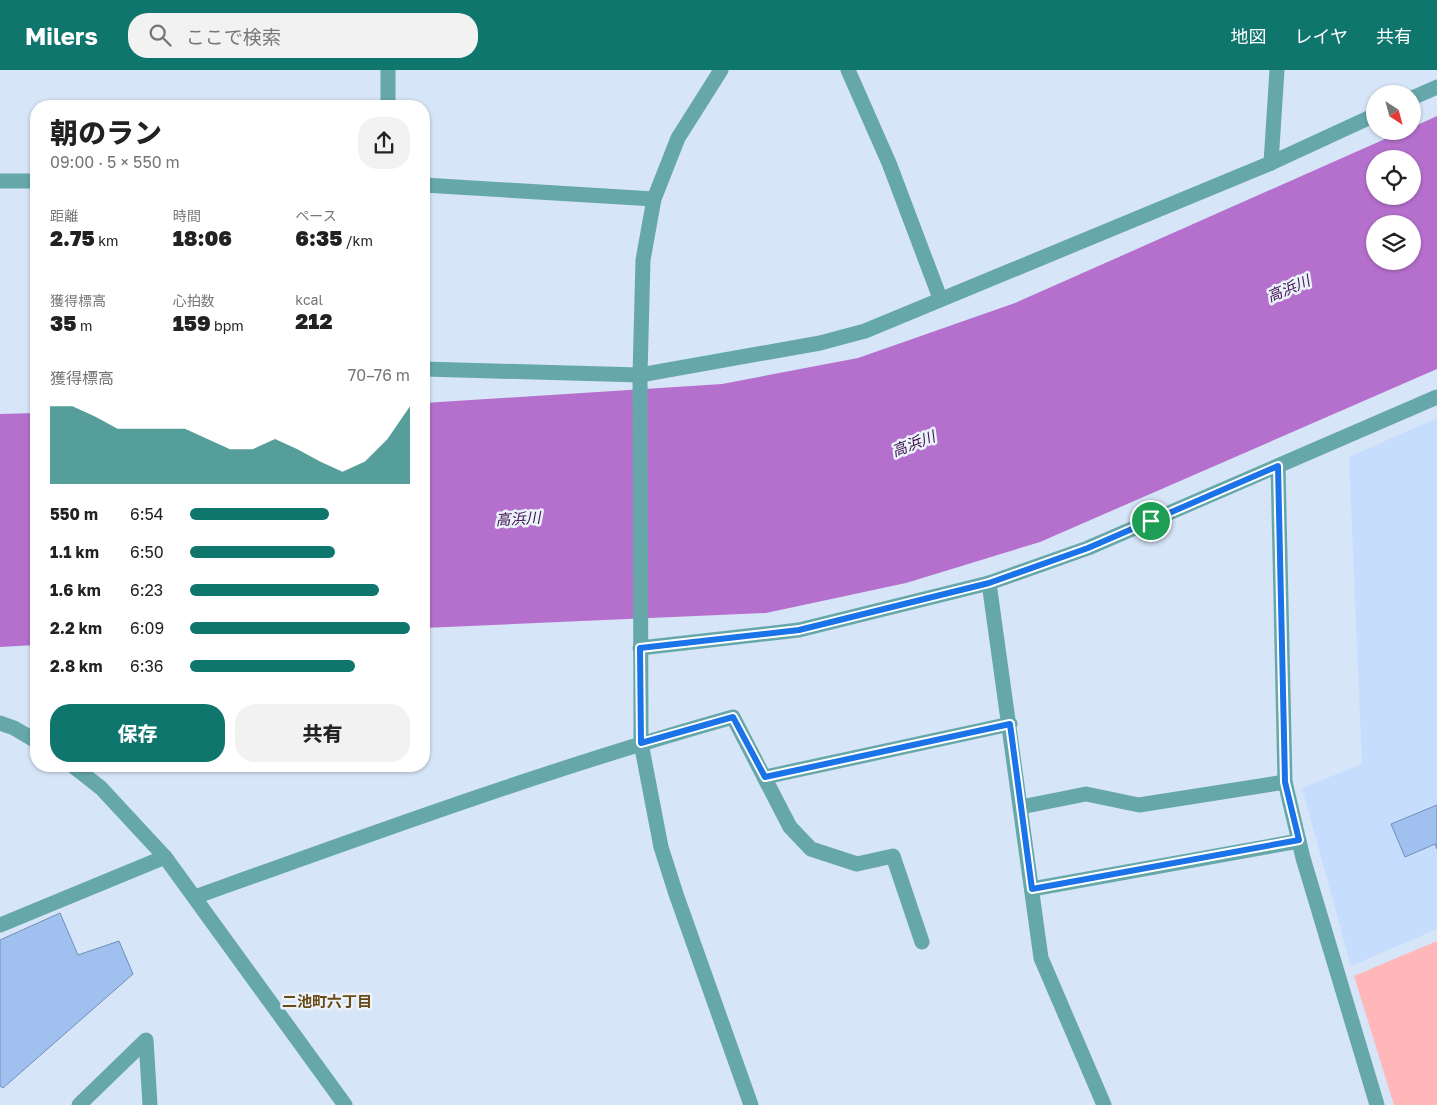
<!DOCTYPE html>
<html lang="ja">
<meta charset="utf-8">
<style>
body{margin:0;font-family:"Golos Text","Noto Sans JP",sans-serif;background:#f2f2f2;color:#222;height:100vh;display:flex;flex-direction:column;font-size:19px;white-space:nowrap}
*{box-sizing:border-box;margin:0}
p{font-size:16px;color:#767676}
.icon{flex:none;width:28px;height:28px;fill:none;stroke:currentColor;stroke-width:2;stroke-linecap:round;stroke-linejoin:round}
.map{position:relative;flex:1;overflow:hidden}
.side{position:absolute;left:30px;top:30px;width:400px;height:672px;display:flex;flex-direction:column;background:#fff;border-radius:20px;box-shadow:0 1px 4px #0004}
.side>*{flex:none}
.needle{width:32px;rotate:144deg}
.buttons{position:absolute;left:1366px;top:15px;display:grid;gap:10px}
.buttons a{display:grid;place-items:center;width:55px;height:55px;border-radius:50%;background:#fff;box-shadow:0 1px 4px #0004;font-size:25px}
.pin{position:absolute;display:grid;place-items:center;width:42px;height:42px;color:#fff;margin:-21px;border:2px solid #fff;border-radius:50%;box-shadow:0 1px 5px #0007}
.round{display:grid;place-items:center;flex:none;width:52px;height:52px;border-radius:20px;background:#f2f2f2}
.overview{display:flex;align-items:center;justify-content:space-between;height:85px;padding:0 20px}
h1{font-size:28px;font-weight:800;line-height:38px}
.metrics{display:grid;grid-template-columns:repeat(3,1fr);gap:8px;height:85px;padding:5px 20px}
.metrics div{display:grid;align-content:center}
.metrics b{font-size:21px;font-weight:800}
.metrics small{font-size:14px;font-weight:400}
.metrics p{font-size:14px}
.chart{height:140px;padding:10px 20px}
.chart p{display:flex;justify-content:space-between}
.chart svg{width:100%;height:90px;margin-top:5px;fill:#0f766e;opacity:.7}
.primary-button{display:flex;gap:10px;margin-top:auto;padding:10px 20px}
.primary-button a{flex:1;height:58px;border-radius:20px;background:#0f766e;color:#fff;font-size:20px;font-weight:800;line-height:58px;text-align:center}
.primary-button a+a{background:#f2f2f2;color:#222}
ul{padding:0 20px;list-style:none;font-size:16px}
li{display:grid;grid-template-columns:80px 60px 1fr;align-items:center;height:38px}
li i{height:12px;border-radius:6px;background:#0f766e}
header{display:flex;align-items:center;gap:30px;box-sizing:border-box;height:70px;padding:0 25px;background:#0f766e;color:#fff}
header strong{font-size:24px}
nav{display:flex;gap:28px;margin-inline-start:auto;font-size:18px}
.search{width:350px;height:45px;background:#f2f2f2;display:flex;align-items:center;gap:12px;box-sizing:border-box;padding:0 18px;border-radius:20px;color:#767676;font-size:19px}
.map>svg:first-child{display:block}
</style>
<header>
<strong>Milers</strong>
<div class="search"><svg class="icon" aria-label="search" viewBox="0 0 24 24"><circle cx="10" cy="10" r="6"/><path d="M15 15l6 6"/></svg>ここで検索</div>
<nav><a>地図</a><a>レイヤ</a><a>共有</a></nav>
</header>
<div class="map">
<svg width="1437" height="1035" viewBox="0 0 1437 1035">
<rect width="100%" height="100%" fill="#d7e5f8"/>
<!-- built -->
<path fill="#c6ddfd" d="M1437 348V859L1351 896 1302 718 1362 694 1349 387Z"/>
<!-- green -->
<path fill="#ffb7b9" d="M1437 871V1035H1394L1354 906Z"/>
<!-- water -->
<g fill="#b570cd" fill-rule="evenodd">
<path d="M1437 46V299L1040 472 906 513 766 543 424 558V333L722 314 858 288 1015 233 1403 61H1412L1413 57ZM1375 89H1412V126H1375ZM1375 154H1412V191H1375Z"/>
<path d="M36 343V575L0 577V344Z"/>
</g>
<!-- building -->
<g fill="#a0c1ef" stroke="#6f8eb9">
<path d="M1437 735V779L1435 774 1405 787 1391 754Z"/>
<path d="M60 843 78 885 119 871 133 904 3 1018 0 1016V870Z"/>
</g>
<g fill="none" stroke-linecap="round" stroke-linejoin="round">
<!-- minor -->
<g stroke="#66a8a9" stroke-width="15">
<path d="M388 0V36"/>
<path d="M721 0 678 68 654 129 643 190 640 305 641 673 661 777 676 824 751 1035"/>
<path d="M848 0 889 93 940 228"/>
<path d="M1412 28 1437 17"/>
<path d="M1271 93 1277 0"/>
<path d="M0 111H36"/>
<path d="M424 115 654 129"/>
<path d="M424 299 640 305 820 273 865 261 1271 93 1375 45"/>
<path d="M1278 396 1285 712 1303 788 1377 1035"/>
<path d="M989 513 1041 888 1104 1035"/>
<path d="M640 578 799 560 989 513 1088 478 1437 327"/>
<path d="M0 653 14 658 36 671"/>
<path d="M73 696 101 718 165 787 345 1035"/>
<path d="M765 707 1010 654"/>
<path d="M1021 737 1086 724 1139 735 1285 712"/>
<path d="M1032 819 1299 771"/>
<path d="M195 827C373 763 551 698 733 647L790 757 811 779 857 794 893 786 922 872"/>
<path d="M0 855 165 787"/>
<path d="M79 1035 146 970 150 1035"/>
</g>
</g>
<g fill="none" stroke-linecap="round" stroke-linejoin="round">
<!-- route casing -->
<g stroke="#fff" stroke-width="10">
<path id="route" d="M1278 396 1285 712 1299 770 1032 819 1010 654 765 707 733 647 641 673 640 578 799 560 989 513 1088 478Z"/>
</g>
<!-- route -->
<use href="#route" stroke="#1a73e8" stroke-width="6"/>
</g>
<g text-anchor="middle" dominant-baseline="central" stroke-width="5" stroke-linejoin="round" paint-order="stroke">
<!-- water labels -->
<g font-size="15" font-style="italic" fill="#3e114c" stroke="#ebf2fb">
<text transform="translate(1288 218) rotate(-23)">高浜川</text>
<text transform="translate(913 373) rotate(-21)">高浜川</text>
<text transform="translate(518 448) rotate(-3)">高浜川</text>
</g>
<!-- neighbourhood labels -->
<g font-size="15" font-weight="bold" fill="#694a14" stroke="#ebf2fb">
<text x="327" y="931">二池町六丁目</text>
</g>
</g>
</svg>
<div class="buttons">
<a><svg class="needle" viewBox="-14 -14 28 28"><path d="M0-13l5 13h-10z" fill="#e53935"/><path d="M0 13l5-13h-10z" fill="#767676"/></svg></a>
<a><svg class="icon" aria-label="locate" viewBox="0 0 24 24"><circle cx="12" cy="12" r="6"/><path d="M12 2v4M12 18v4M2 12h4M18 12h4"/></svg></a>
<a><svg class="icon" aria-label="layers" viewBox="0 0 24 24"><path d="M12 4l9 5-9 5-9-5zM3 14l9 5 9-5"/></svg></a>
</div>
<div class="pin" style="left:1151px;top:451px;background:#1e9e55"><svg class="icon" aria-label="arrive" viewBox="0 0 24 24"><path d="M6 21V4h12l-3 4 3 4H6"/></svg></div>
<section class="side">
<div class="overview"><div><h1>朝のラン</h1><p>09:00 · 5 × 550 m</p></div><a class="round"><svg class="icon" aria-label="share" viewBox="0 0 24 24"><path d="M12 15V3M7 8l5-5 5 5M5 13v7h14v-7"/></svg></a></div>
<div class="metrics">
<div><p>距離</p><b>2.75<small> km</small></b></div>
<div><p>時間</p><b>18:06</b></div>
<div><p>ペース</p><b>6:35<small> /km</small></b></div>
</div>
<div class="metrics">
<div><p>獲得標高</p><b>35<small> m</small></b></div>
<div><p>心拍数</p><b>159<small> bpm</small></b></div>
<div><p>kcal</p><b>212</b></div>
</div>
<div class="chart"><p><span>獲得標高</span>70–76 m</p>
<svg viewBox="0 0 160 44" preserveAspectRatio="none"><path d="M0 44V6L10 6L20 11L30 17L40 17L50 17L60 17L70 22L80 27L90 27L100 22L110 27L120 33L130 38L140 33L150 22L160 6V44z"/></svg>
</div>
<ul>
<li><b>550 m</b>6:54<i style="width:63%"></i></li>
<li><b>1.1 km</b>6:50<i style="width:66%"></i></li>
<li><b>1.6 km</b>6:23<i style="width:86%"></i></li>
<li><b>2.2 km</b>6:09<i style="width:100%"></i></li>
<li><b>2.8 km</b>6:36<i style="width:75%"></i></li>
</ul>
<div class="primary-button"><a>保存</a><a>共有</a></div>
</section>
</div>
